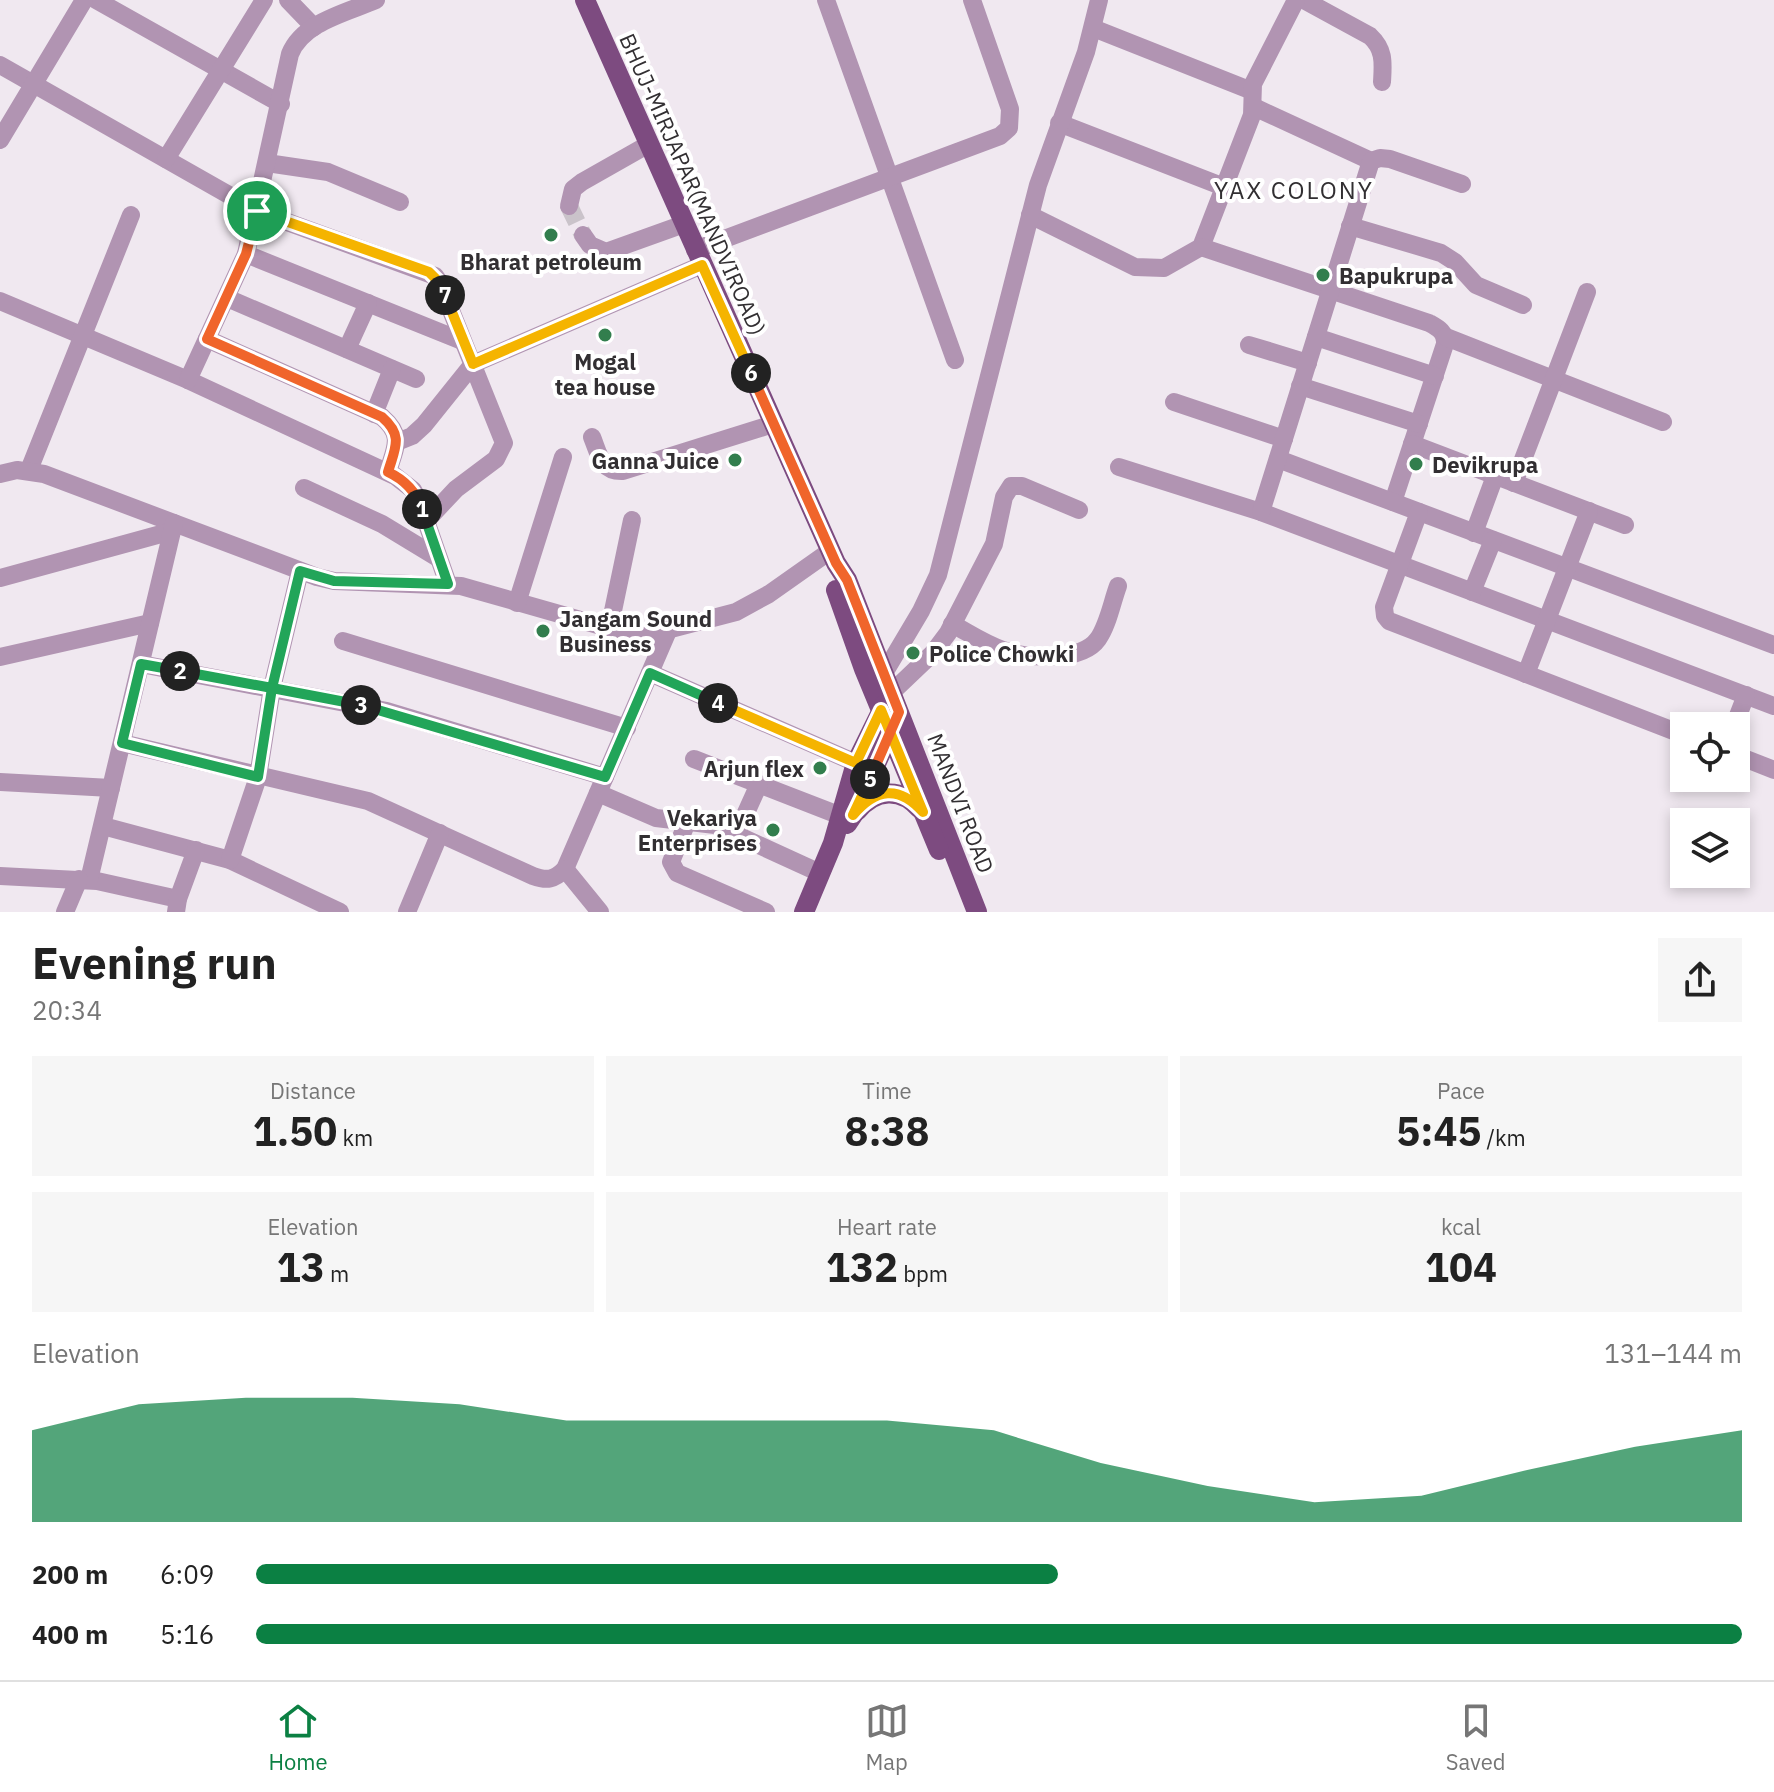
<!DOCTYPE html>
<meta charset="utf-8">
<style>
body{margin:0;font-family:"IBM Plex Sans",sans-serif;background:#f6f6f6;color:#222;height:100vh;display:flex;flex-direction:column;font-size:30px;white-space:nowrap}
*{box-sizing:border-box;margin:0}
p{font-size:26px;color:#767676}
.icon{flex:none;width:44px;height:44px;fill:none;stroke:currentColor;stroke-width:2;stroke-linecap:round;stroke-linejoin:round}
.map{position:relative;height:912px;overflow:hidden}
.details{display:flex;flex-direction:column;background:#fff;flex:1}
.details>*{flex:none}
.controls{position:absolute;left:1670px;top:712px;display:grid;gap:16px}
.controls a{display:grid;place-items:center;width:80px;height:80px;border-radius:0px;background:#fff;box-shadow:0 4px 12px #0003;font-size:40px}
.pin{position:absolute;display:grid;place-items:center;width:68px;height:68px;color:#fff;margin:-34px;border:4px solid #fff;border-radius:50%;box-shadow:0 2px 8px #0007}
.km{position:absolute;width:40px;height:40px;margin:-20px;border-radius:50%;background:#222;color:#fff;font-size:22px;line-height:40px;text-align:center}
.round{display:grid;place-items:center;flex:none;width:84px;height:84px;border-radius:0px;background:#f6f6f6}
.headline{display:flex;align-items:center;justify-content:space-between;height:136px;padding:0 32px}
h1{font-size:44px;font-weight:700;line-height:60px}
.figures{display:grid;grid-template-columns:repeat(3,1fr);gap:12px;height:136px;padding:8px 32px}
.figures div{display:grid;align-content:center;border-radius:0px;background:#f6f6f6;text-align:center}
.figures b{font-size:40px;font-weight:700}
.figures small{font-size:22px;font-weight:400}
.figures p{font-size:22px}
.chart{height:224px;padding:16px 32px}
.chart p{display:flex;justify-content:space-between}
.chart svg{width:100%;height:144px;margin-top:8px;fill:#0b8043;opacity:.7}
ul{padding:0 32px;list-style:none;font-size:26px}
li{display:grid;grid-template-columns:128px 96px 1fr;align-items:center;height:60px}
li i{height:20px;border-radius:10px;background:#0b8043}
.dock{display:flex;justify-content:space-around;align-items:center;height:112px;border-top:2px solid #e0e0e0;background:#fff;font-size:22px;color:#767676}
.dock a{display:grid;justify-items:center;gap:4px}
.dock .selected{color:#0b8043}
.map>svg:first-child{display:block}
</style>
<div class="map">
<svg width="1774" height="912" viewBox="0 0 1774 912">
<rect width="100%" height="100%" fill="#f0e8f0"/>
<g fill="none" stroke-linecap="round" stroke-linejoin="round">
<!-- minor-tunnel -->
<path stroke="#cac3ca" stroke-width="18" stroke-dasharray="18 9" stroke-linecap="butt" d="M569 206 583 235"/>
<!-- minor -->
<g stroke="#b194b2" stroke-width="18">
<path d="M96 0 281 104"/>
<path d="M288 0 314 27"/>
<path d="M826 0 955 360"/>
<path d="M1304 0 1370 36C1385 50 1383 63 1382 82"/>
<path d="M1093 28 1252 91"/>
<path d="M0 65 257 211 435 276 440 283 504 443 496 459 456 489 426 521"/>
<path d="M1254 107 1371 161"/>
<path d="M1059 123 1224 187"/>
<path d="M0 140 84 0"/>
<path d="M166 159 264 0"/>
<path d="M267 163 328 172 400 202"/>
<path d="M569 206 573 189 582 182 649 144"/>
<path d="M1030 215 1135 267 1164 268 1201 247 1252 115 1253 84 1296 0"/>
<path d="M1350 226 1441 253 1455 262 1476 285 1523 305"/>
<path d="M583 235 590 245 606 252 684 224"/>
<path d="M1201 247 1429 323C1438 328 1446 332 1445 344L1393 502"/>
<path d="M695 250 1000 136 1009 128 1010 109 972 0"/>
<path d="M246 254 462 341"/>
<path d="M227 298 416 379"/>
<path d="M0 301 188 380 395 476 413 490 419 501 448 584"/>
<path d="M1316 337 1435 376"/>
<path d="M1446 337 1663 422"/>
<path d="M207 339 382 417C404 436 395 447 388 472"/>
<path d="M1249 345 1308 363"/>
<path d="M347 349 368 303"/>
<path d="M188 380 246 254 290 54C303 22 346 13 376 0"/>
<path d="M1300 386 1419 424"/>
<path d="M1174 402 1284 439"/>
<path d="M374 414 392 369"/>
<path d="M592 437C599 454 601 472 623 471L773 424"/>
<path d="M397 442 412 436 424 425 473 364 702 265"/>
<path d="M1412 444 1625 525"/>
<path d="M1278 459 1774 645"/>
<path d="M1119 467 1261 512 1774 706"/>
<path d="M29 470 131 215"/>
<path d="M0 474 17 470 44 474 317 577 334 581 461 586 640 637 736 612 769 594 830 551"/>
<path d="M1514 483 1587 292"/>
<path d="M304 488 382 524 438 558"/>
<path d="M1261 512 1371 161 1380 158 1390 159 1462 184"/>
<path d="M1419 512 1384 607 1385 616 1389 621 1684 735"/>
<path d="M1474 533 1495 476"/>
<path d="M0 578 172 531"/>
<path d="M1472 592 1493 540"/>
<path d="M517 603 563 457"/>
<path d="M952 624C969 633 985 644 1003 650 1027 659 1082 662 1098 639 1108 625 1112 602 1118 586"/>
<path d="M609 630 632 520"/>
<path d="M343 641 627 728"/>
<path d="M0 657 150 623"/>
<path d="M141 664 387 711 605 777"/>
<path d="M650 673 856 763"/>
<path d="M1526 674 1589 511"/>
<path d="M883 675 921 611 938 575 1038 185 1086 52 1099 0"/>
<path d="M891 693 933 653 948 633 994 544 1004 497 1011 486H1022L1079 510"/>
<path d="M1734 726 1746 695"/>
<path d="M122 743 368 801 533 876C547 881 554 880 565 869L668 631"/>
<path d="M1736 755 1774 770"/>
<path d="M694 759 841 816"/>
<path d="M0 782 111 788"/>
<path d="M598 793 656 818 715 825 820 873"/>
<path d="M687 822 671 862 677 873 766 912"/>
<path d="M103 826 230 860 340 912"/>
<path d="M736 835 759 784"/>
<path d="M230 860 258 777 272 688 300 571"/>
<path d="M565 869 600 912"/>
<path d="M0 876 97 881 178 899"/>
<path d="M89 880 174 523"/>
<path d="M65 912 79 879"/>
<path d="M176 912 178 899 196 850"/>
<path d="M407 912 440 833"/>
</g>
<!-- major -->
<g stroke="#7d4b80" stroke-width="20">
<path d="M585 0 836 563 847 580 977 912"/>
<path d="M836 590 864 669 939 850"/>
<path d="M857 811C875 789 901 787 920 809"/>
<path d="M847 824 853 815 893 726"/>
<path d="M804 912 833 843 856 763 885 704"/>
</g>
</g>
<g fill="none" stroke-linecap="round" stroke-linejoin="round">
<!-- split-1 casing -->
<g stroke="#fff" stroke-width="16">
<path id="split-1" d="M257 211 246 254 207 339 382 417C404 436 395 448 388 472 405 480 416 491 422 509"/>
</g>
<!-- split-2 casing -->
<g stroke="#fff" stroke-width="16">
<path id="split-2" d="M180 671 272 688 300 571 334 581 448 584 422 509"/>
</g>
<!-- split-3 casing -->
<g stroke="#fff" stroke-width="16">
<path id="split-3" d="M180 671 141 664 122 743 258 777 272 688 361 705"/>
</g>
<!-- split-4 casing -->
<g stroke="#fff" stroke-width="16">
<path id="split-4" d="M361 705 605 777 650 673 718 703"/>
</g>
<!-- split-5 casing -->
<g stroke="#fff" stroke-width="16">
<path id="split-5" d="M718 703 856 763 881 710 923 812C899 785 876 788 853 815L870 779"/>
</g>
<!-- split-6 casing -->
<g stroke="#fff" stroke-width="16">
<path id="split-6" d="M751 373 836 563 847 580 899 712 870 779"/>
</g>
<!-- split-7 casing -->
<g stroke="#fff" stroke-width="16">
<path id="split-7" d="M445 295 473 364 702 265 751 373"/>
</g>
<!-- split-8 casing -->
<g stroke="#fff" stroke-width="16">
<path id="split-8" d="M257 211 429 272 440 283 445 295"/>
</g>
<!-- split-1 -->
<use href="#split-1" stroke="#f0652b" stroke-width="10"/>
<!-- split-2 -->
<use href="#split-2" stroke="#22a559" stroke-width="10"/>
<!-- split-3 -->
<use href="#split-3" stroke="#22a559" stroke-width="10"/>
<!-- split-4 -->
<use href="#split-4" stroke="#22a559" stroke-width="10"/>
<!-- split-5 -->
<use href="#split-5" stroke="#f5b400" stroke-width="10"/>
<!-- split-6 -->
<use href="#split-6" stroke="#f0652b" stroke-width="10"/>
<!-- split-7 -->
<use href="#split-7" stroke="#f5b400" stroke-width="10"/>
<!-- split-8 -->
<use href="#split-8" stroke="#f5b400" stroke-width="10"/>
</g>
<!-- markers -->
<g fill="#327e4d" stroke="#fff" stroke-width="3">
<circle cx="551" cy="235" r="8"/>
<circle cx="1323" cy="275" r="8"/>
<circle cx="605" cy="335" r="8"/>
<circle cx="735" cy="460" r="8"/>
<circle cx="1416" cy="464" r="8"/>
<circle cx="543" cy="631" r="8"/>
<circle cx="913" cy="653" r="8"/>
<circle cx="820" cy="768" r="8"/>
<circle cx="773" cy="830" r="8"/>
</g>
<g text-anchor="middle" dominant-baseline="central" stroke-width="8" stroke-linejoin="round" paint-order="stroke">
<!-- street labels -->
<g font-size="22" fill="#322f32" stroke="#fff">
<text transform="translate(693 184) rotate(66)">BHUJ-MIRJAPAR(MANDVIROAD)</text>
<text transform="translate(961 803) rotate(69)">MANDVI ROAD</text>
</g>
<!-- poi labels -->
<g font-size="22" font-weight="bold" fill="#322f32" stroke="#fff" text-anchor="start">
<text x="551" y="261" text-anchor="middle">Bharat petroleum</text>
<text x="1339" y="275">Bapukrupa</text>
<text x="605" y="361" text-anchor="middle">Mogal<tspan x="605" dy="25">tea house</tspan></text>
<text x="719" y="460" text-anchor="end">Ganna Juice</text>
<text x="1432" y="464">Devikrupa</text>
<text x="559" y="618">Jangam Sound<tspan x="559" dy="25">Business</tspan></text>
<text x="929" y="653">Police Chowki</text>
<text x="804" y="768" text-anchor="end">Arjun flex</text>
<text x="757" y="817" text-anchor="end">Vekariya<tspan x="757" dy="25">Enterprises</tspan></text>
</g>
<!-- neighbourhood labels -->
<g font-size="24" letter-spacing="2" fill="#322f32" stroke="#fff">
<text x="1294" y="190">YAX COLONY</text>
</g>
</g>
</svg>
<div class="controls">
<a><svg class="icon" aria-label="locate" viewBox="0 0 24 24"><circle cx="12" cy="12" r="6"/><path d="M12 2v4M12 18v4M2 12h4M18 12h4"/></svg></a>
<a><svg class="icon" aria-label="layers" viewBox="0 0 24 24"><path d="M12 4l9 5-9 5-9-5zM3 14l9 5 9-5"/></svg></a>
</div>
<div class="pin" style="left:257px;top:211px;background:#1e9e55"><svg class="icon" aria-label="arrive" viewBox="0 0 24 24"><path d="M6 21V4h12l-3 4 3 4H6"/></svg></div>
<b class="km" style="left:422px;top:509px">1</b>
<b class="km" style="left:180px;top:671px">2</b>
<b class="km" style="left:361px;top:705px">3</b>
<b class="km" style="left:718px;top:703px">4</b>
<b class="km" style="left:870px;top:779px">5</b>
<b class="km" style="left:751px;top:373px">6</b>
<b class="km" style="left:445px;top:295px">7</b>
</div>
<section class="details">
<div class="headline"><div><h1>Evening run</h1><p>20:34</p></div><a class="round"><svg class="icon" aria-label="share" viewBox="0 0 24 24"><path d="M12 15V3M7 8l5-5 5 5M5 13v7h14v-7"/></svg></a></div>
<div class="figures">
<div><p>Distance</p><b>1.50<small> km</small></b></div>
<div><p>Time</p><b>8:38</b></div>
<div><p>Pace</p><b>5:45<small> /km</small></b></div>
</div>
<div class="figures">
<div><p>Elevation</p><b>13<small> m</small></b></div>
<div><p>Heart rate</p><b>132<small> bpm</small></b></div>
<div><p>kcal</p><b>104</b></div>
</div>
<div class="chart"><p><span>Elevation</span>131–144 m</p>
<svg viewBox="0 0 160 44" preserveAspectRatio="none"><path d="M0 44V16L10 8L20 6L30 6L40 8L50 13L60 13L70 13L80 13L90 16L100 26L110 33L120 38L130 36L140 28L150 21L160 16V44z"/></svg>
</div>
<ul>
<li><b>200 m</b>6:09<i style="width:54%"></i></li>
<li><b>400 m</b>5:16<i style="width:100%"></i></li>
</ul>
</section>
<nav class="dock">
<a class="selected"><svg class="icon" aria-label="home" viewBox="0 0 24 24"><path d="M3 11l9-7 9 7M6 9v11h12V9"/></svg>Home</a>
<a><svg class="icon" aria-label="map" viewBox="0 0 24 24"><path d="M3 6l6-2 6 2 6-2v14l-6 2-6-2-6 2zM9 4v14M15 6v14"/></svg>Map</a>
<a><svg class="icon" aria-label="saved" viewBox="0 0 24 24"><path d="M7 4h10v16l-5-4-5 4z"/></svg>Saved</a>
</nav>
